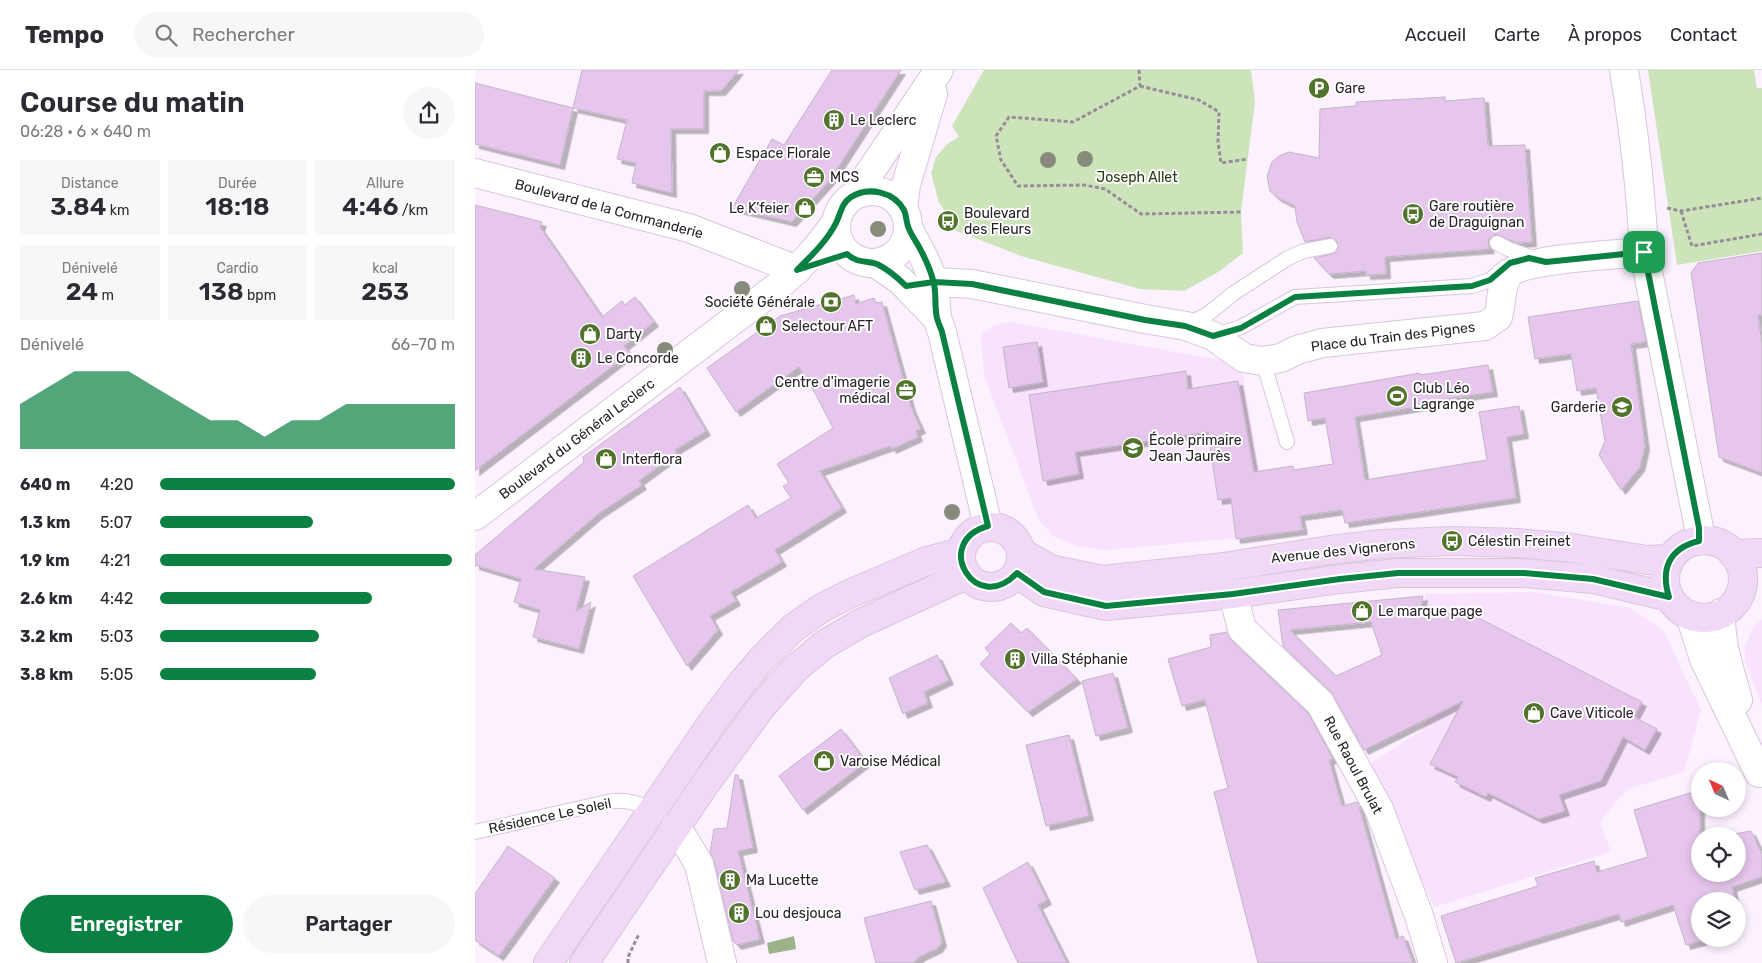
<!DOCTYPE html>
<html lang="fr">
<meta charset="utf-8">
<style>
body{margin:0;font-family:Rubik,sans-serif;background:#f7f7f7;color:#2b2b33;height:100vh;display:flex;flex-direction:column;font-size:19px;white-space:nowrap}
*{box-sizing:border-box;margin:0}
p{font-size:16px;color:#7c7c81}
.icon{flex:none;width:28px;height:28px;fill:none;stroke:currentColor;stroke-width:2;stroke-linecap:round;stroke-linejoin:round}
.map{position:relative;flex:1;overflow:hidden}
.side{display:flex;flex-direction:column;background:#fff;width:475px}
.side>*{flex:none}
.needle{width:32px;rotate:316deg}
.buttons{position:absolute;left:1216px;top:692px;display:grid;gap:10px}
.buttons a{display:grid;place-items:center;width:55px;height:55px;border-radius:50%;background:#fff;box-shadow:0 2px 8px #0003;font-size:25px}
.pin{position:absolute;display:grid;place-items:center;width:42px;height:42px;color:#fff;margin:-21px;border-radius:10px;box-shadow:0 2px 8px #0006}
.round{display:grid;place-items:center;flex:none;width:52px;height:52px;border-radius:26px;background:#f7f7f7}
.summary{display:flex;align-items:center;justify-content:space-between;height:85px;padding:0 20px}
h1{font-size:28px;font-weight:600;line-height:38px}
.stats{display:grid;grid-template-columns:repeat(3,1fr);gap:8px;height:85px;padding:5px 20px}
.stats div{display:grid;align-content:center;border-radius:0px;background:#f7f7f7;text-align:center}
.stats b{font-size:25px;font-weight:600}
.stats small{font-size:14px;font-weight:400}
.stats p{font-size:14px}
.chart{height:140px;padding:10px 20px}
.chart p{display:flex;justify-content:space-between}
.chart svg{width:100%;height:90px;margin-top:5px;fill:#0b8043;opacity:.7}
.action{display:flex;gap:10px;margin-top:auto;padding:10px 20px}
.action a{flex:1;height:58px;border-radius:30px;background:#0b8043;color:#fff;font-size:20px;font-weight:600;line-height:58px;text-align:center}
.action a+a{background:#f7f7f7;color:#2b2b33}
ul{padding:0 20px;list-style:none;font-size:16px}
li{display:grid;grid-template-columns:80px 60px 1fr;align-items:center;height:38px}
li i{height:12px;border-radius:6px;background:#0b8043}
header{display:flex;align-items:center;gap:30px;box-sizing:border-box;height:70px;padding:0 25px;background:#fff;border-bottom:1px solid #e1e1e2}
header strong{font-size:24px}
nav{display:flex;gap:28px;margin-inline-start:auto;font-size:18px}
.search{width:350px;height:45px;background:#f7f7f7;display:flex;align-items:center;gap:12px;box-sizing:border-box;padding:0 18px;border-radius:28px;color:#7c7c81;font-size:19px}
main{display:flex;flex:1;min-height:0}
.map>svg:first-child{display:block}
</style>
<header>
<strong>Tempo</strong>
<div class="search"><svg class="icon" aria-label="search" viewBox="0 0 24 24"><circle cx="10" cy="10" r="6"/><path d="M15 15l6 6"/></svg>Rechercher</div>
<nav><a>Accueil</a><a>Carte</a><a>À propos</a><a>Contact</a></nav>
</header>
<main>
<section class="side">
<div class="summary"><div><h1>Course du matin</h1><p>06:28 · 6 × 640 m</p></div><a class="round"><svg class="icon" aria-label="share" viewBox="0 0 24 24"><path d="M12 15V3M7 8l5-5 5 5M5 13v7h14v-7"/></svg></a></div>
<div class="stats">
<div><p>Distance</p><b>3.84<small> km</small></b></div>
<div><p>Durée</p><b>18:18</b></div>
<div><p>Allure</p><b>4:46<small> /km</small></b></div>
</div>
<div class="stats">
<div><p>Dénivelé</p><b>24<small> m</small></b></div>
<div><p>Cardio</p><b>138<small> bpm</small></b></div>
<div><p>kcal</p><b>253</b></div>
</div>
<div class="chart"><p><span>Dénivelé</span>66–70 m</p>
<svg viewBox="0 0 160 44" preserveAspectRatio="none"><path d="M0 44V22L10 14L20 6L30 6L40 6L50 14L60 22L70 30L80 30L90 38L100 30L110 30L120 22L130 22L140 22L150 22L160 22V44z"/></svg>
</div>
<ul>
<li><b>640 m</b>4:20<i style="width:100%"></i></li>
<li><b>1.3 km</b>5:07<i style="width:52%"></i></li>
<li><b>1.9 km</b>4:21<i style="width:99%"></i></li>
<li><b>2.6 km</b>4:42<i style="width:72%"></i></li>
<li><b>3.2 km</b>5:03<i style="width:54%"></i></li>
<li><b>3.8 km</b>5:05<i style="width:53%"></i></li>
</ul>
<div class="action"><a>Enregistrer</a><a>Partager</a></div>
</section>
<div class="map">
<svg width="1287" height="893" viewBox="0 0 1287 893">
<defs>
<filter id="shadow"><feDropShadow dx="4.5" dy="4.5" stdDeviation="0" flood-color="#0004"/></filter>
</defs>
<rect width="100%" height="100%" fill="#fcf1fe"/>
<!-- built -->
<g fill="#f9e2fe">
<path d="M536 252 766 294 795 465 630 480 601 476 578 466 564 450 509 306 506 265 520 255Z"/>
<path d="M1059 522 1156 538 1188 560 1226 640 1209 702 1152 719 1125 752 1136 782 959 837 893 695 946 661 964 625 950 524Z"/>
<path d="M1287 550V635L1270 591V578L1274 566 1279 556Z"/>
</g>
<!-- green -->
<g fill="#cde4ba">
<path d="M509 0H776L780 32 766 142 768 183 745 201 709 221 665 219 546 186 479 160 478 151 464 133 456 103 461 87 472 74 484 67 477 56Z"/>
<path d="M1173 0H1279L1282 18H1287V181L1202 195Z"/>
</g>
<!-- water -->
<path fill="#9cb289" d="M319 866 321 879 294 884 292 873Z"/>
<!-- building -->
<g fill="#e6c6ec" stroke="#c5b4c8" fill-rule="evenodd" filter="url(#shadow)">
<path d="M107 0H264L246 21H229V59H196L197 123 157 113 161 93 142 89 152 50 98 38Z"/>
<path d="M357 0H426L355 110 317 152 257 138 297 69 309 75Z"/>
<path d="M0 13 98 38 85 95 0 74Z"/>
<path d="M970 27V31L1009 28 1013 76 1050 75 1057 172 1041 173 1021 164 1014 169 1013 174 1015 179 910 187 911 204 891 205V201L854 204 839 188 860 183 863 178 862 171 854 167 830 172 822 152 820 136 802 127 795 121 792 106 797 92 804 86 814 82 844 88 845 39 881 36V32Z"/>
<path d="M0 135 67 152 65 157 127 247 147 231 150 235 160 227 179 252 149 276 155 283 0 401Z"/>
<path d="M1287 183V245H1283L1287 275V403L1244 387 1216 203 1223 193Z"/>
<path d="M379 225 381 234 399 228 401 233 407 232 436 337 446 359 441 361 443 367 417 379 415 376 345 401 367 438 300 480 307 492 256 522 261 531 235 546 243 560 212 596 158 506 273 435 281 448 316 428 308 416 314 413 302 394 358 358 340 323 324 297 261 342 232 298 305 246Z"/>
<path d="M1163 231 1171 272 1156 274 1170 376 1165 397 1146 420 1124 385 1130 371 1121 318 1102 321 1096 284 1060 289 1053 247Z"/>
<path d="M562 272 568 312 534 318 528 277Z"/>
<path d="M1013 295 1018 322 952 332 953 335 880 347 890 410 1012 390 1004 342 1044 336 1049 364 1032 367 1041 428 870 453 867 440 825 446 828 460 761 469 756 428 743 430 733 362 600 382 604 404 568 411 554 325 711 301 713 319 763 311 779 402 818 396 819 400 858 394 850 348 833 351 829 323 945 303V305Z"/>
<path d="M205 317 231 361 200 380 202 383 164 411 167 415 123 444 59 499 110 507 101 541 116 532 104 579 58 567 65 540 39 532 46 509 0 495V485L109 392 108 387Z"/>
<path d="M948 526 946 537 987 547 988 540 1167 632 1159 647 1182 659 1170 680 1148 667 1126 711 1084 725 1090 741 1064 749 1013 723 1011 727 980 712 983 707 955 694 988 631 889 680 856 622 808 576 803 540ZM896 552 907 585 861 606 815 560Z"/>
<path d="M536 553 546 563 552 558 602 609 553 642 505 594 515 584 510 578Z"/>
<path d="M752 562 756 570 833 643 858 689 854 690 867 736 882 732 884 736 921 869 928 866 938 893H783L739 722 753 718 730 630 707 636 693 589 736 577 735 565Z"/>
<path d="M462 585 474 610 449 622 453 633 428 644 414 608Z"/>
<path d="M638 603 653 658 621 666 607 611Z"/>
<path d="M366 659 391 692 328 740 304 706Z"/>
<path d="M594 665 614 746 571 756 551 675Z"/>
<path d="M260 705H263L278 778 263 781 285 869 262 875 258 871 239 790 235 782 239 759 252 758Z"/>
<path d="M1225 720V804H1262V766H1248L1276 761 1287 784V807L1257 817 1260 831H1225V869H1233L1211 875 1198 835 1146 852 1144 844 981 893 966 846 1063 816 1060 808 1119 791 1122 802 1173 787 1159 740Z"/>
<path d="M452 775 471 812 440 820 425 782Z"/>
<path d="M33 776 80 808 24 886 0 870V824Z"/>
<path d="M553 792 572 830 563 835 592 893H543L508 818Z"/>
<path d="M456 831 467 872 463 878 446 886 438 893H401L389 848Z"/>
</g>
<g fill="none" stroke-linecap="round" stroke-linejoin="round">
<!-- service casing -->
<g stroke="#d8c6db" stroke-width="16">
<g id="service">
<path d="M1022 173 1033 179 1061 189"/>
<path d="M711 255 733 244 759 223 813 188 829 181 855 176"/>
<path d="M738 266 766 257 820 227 997 216 1015 210 1030 197"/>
<path d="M788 291 812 372"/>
<path d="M0 762 137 731C153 730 164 733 178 741"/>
</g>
</g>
<!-- minor casing -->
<g stroke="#d8c6db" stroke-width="30">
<g id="minor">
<path d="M1149 0C1159 61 1166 121 1169 182L1224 458V471"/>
<path d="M0 103 214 158 322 200"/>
<path d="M386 123 393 105 464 0"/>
<path d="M428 138 431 115 458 24"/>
<path d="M459 212 497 214 670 249 711 256 738 266 769 288 788 291 806 288 822 280 847 273 1010 256 1023 247C1027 234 1025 213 1035 203 1052 188 1143 185 1169 182"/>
<path d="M758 524 767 559 845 633 904 739 944 846 958 893"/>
<path d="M1246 543C1245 573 1255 601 1263 630"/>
<path d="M1215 545 1229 589 1284 703"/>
<path d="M201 756 224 794 247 893"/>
</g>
</g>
<!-- tertiary casing -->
<g stroke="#d8c6db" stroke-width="30">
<g id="tertiary">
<circle cx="397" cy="157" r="36"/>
<path d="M433 158 449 188 459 212 462 248 467 262 513 456"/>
<path d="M400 193 425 210 462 248"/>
<path d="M0 446 302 217C327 196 342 179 361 152"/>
</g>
</g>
<!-- secondary casing -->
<g stroke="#d8c6db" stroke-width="30">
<g id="secondary">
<circle cx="516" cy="487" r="30"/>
<circle cx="1229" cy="509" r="39"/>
<path d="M546 482 575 499 627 510 749 497 855 480 907 474 977 471 1043 473 1096 478 1172 490 1195 489"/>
<path d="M1258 484 1287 483"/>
<path d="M542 503 569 522 631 536 758 524 865 509 923 503H1049L1118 509 1194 527"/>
<path d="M73 893 239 650 266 614 288 588 317 559 345 539 374 524 452 491 486 482"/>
<path d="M109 893 228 717 287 636 320 599 350 574 386 553 491 505"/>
</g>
</g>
<!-- path -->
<g stroke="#968d98" stroke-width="3" stroke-dasharray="4 2.5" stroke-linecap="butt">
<path d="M664 0 665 16 598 52 534 47 521 66 526 90 543 116 609 115 630 119 666 144 766 142"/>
<path d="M665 16 724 30 744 42 743 72 746 93 773 89"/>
<path d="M1192 138 1206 141 1287 128"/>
<path d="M1206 141 1217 176 1287 164"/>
<path d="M153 893V887L164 864"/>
</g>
<!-- service -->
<use href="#service" stroke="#fff" stroke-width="14"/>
<!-- minor -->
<use href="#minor" stroke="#fff" stroke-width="28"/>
<!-- tertiary -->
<use href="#tertiary" stroke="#fff" stroke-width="28"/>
<!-- secondary -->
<use href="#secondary" stroke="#f2d8f7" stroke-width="28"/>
</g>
<!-- trees -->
<g fill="#868c79">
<circle cx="610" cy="89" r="8"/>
<circle cx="573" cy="90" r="8"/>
<circle cx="403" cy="159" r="8"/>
<circle cx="267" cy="219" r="8"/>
<circle cx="190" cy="280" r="8"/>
<circle cx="477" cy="442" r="8"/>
</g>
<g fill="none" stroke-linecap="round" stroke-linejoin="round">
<!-- route casing -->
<g stroke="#fff" stroke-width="10">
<path id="route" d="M1169 182 1071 192 1054 188 1035 193 1015 210 997 216 820 227 766 258 738 266 710 256 670 250 497 214 459 212 431 216C423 208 412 199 402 194 391 190 383 194 372 184L322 200C336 186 352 171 361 153 366 143 366 134 376 127 394 116 419 122 429 140 432 147 431 153 434 159 436 164 440 170 443 175 449 186 455 198 458 210 462 222 459 236 462 248 463 253 466 258 467 262L513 456C456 472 501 547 542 503L569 522 631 536 758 524 865 509 923 503H1049L1118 509 1194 527C1185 498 1195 478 1224 471V458L1169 182"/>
</g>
<!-- route -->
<use href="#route" stroke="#0b8043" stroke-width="6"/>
</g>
<!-- icons -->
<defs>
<g id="parking-disc" transform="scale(1.125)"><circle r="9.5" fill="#51732b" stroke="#fff"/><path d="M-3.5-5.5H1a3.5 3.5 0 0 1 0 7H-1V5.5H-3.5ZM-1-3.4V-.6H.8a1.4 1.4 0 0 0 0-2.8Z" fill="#fff"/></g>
<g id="building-disc" transform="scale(1.125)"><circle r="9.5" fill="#51732b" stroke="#fff"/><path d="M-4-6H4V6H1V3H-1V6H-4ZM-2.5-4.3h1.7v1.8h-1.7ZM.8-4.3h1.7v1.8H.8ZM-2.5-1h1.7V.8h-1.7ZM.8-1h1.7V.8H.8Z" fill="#fff"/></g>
<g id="shop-disc" transform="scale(1.125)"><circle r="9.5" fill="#51732b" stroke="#fff"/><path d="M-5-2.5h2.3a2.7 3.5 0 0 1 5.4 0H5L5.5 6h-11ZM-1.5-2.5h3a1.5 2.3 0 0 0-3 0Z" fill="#fff"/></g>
<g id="office-disc" transform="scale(1.125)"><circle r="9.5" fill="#51732b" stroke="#fff"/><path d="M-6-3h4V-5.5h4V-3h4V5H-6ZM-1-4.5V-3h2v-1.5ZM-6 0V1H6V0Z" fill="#fff"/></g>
<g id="bus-disc" transform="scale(1.125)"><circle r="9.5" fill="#51732b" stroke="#fff"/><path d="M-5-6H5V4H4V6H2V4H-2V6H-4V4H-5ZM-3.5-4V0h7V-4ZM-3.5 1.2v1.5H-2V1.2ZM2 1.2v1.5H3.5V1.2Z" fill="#fff"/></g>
<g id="bank-disc" transform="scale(1.125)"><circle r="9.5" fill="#51732b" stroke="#fff"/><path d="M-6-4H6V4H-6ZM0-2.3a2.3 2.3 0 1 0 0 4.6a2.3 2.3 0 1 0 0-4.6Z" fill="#fff"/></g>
<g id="stadium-disc" transform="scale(1.125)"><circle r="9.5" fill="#51732b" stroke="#fff"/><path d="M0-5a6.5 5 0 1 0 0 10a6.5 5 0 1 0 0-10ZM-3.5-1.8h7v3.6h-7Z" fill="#fff"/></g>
<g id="school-disc" transform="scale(1.125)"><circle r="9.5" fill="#51732b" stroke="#fff"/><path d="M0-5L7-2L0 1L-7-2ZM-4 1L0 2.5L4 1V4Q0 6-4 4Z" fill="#fff"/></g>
</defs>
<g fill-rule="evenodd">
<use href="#parking-disc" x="844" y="18"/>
<use href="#building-disc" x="359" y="50"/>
<use href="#shop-disc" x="245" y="83"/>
<use href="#office-disc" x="339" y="107"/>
<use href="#shop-disc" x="330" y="138"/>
<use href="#bus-disc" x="938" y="144"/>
<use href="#bus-disc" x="473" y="151"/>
<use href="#bank-disc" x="356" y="232"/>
<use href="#shop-disc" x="291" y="256"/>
<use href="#shop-disc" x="115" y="264"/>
<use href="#building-disc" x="106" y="288"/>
<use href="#office-disc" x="431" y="320"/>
<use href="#stadium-disc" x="922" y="326"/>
<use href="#school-disc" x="1147" y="337"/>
<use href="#school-disc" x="658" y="378"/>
<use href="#shop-disc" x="131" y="389"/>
<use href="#bus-disc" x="977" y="471"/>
<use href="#shop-disc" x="887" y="541"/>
<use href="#building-disc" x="540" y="589"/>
<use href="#shop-disc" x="1059" y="643"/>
<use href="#shop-disc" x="349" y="691"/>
<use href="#building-disc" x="255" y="810"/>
<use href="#building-disc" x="264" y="843"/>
</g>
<g text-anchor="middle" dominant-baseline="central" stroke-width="4" stroke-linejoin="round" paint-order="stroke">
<!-- poi labels -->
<g font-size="14" fill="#282129" stroke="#fff" text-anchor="start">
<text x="860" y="18">Gare</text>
<text x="375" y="50">Le Leclerc</text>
<text x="261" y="83">Espace Florale</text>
<text x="355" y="107">MCS</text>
<text x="954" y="136">Gare routière<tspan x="954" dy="16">de Draguignan</tspan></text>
<text x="314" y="138" text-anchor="end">Le K'feier</text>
<text x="489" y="143">Boulevard<tspan x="489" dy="16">des Fleurs</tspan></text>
<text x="340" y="232" text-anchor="end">Société Générale</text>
<text x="307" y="256">Selectour AFT</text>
<text x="131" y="264">Darty</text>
<text x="122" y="288">Le Concorde</text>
<text x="415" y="312" text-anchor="end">Centre d'imagerie<tspan x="415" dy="16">médical</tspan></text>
<text x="938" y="318">Club Léo<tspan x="938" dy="16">Lagrange</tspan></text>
<text x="1131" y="337" text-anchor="end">Garderie</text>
<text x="674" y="370">École primaire<tspan x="674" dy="16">Jean Jaurès</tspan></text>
<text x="147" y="389">Interflora</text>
<text x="993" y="471">Célestin Freinet</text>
<text x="903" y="541">Le marque page</text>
<text x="556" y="589">Villa Stéphanie</text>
<text x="1075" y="643">Cave Viticole</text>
<text x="365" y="691">Varoise Médical</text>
<text x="271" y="810">Ma Lucette</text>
<text x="280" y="843">Lou desjouca</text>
</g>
<!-- park labels -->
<g font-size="14" fill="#253a0c" stroke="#fff">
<text x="662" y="107">Joseph Allet</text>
</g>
<!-- street labels -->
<g font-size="14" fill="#282129" stroke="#fff">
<text transform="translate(134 139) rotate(15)">Boulevard de la Commanderie</text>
<text transform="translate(918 267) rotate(-7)">Place du Train des Pignes</text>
<text transform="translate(102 369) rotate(-37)">Boulevard du Général Leclerc</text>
<text transform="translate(868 481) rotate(-6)">Avenue des Vignerons</text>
<text transform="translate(878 695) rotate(62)">Rue Raoul Brulat</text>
<text transform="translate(75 746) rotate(-12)">Résidence Le Soleil</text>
</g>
</g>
</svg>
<div class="buttons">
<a><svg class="needle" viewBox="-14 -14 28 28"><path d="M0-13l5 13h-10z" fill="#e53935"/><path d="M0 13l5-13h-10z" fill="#7c7c81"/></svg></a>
<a><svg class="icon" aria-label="locate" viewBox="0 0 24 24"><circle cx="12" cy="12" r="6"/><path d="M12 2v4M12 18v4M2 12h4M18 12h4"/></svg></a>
<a><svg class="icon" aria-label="layers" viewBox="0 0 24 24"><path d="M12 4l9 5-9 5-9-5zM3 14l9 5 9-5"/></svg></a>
</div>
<div class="pin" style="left:1169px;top:182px;background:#1e9e55"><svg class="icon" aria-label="arrive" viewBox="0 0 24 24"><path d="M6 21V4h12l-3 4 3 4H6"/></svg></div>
</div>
</main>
